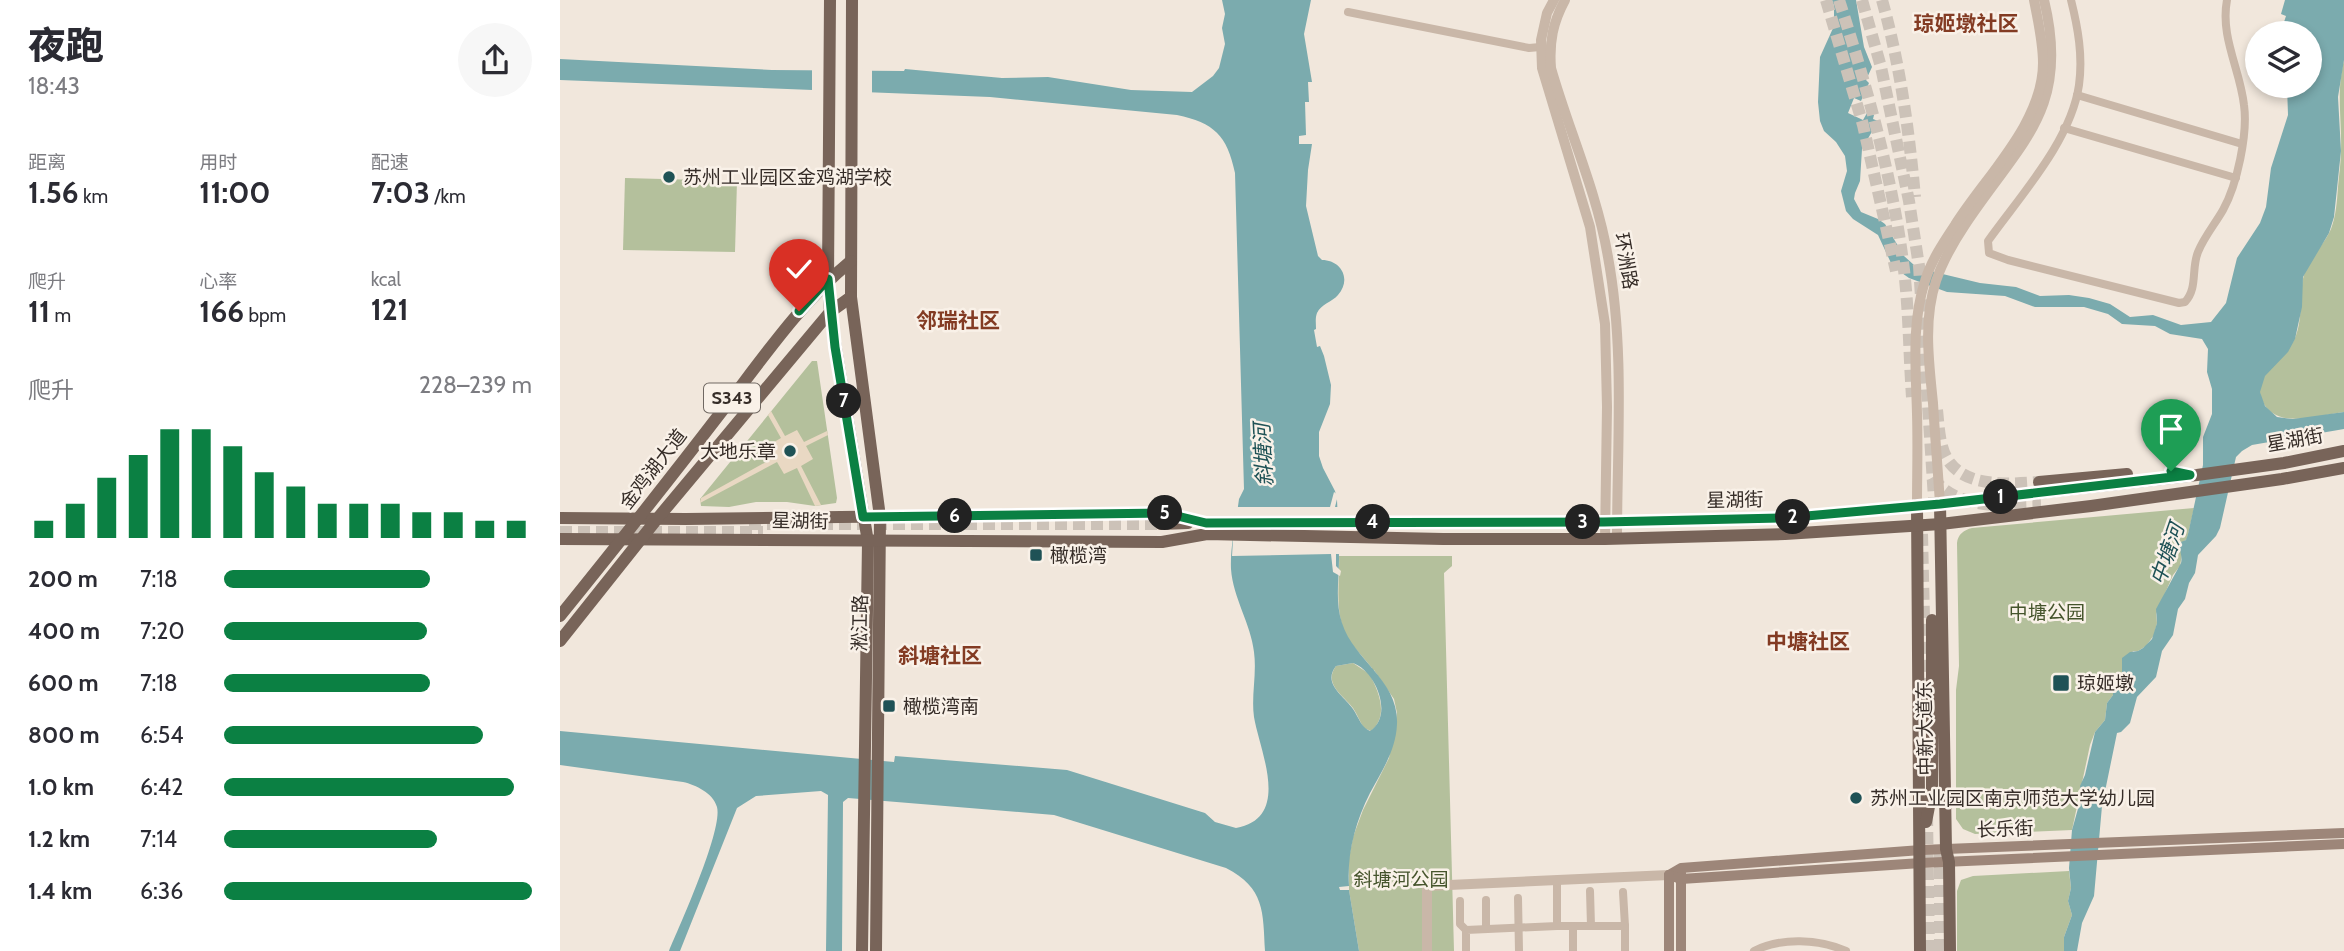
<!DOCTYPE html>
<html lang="zh">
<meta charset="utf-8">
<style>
body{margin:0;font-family:Cabin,"Noto Sans SC",sans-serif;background:#f7f7f7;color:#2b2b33;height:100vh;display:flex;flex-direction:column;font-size:26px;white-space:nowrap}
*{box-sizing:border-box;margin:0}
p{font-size:23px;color:#7c7c81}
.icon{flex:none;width:38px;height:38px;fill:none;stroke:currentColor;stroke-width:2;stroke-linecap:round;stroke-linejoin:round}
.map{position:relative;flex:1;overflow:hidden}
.panel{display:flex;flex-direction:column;background:#fff;width:560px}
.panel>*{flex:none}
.controls{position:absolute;left:1685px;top:21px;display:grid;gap:14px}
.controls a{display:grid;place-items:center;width:77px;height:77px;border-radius:50%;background:#fff;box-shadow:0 4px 10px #0003;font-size:35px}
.pin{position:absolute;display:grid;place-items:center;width:60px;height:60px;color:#fff;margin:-72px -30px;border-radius:50% 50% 50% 0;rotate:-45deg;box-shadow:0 0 7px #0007}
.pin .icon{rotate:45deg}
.km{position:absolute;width:35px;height:35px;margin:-18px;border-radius:50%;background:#222;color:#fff;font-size:19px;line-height:35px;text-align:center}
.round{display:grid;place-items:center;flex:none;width:74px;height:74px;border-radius:37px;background:#f7f7f7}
.headline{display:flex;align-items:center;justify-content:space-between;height:119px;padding:0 28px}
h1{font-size:38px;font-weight:800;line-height:52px}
.stats{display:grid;grid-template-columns:repeat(3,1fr);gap:10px;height:119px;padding:7px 28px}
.stats div{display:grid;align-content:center}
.stats b{font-size:30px;font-weight:800}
.stats small{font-size:19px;font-weight:400}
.stats p{font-size:19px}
.chart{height:196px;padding:14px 28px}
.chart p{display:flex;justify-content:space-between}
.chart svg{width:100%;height:126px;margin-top:7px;stroke:#0b8043;stroke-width:6}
ul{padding:0 28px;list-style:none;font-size:23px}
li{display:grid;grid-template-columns:112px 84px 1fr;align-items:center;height:52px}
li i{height:18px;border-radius:9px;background:#0b8043}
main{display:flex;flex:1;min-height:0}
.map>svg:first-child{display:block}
</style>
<main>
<section class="panel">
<div class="headline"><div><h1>夜跑</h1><p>18:43</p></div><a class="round"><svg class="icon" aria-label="share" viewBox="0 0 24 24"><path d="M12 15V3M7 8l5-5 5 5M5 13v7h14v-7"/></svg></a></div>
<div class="stats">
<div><p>距离</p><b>1.56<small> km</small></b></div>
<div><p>用时</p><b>11:00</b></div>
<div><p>配速</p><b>7:03<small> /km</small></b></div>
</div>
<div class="stats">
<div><p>爬升</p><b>11<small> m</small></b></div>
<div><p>心率</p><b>166<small> bpm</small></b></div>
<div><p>kcal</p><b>121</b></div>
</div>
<div class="chart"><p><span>爬升</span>228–239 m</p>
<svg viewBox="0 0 160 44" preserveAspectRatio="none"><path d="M5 44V38M15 44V32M25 44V23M35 44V15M45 44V6M55 44V6M65 44V12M75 44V21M85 44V26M95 44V32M105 44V32M115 44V32M125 44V35M135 44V35M145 44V38M155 44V38"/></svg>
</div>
<ul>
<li><b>200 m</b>7:18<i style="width:67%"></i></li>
<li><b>400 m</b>7:20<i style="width:66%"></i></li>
<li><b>600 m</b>7:18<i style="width:67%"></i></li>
<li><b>800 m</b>6:54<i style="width:84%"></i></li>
<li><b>1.0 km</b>6:42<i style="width:94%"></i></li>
<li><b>1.2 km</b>7:14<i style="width:69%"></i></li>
<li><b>1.4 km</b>6:36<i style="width:100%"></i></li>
</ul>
</section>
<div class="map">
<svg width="1784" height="951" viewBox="0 0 1784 951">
<rect width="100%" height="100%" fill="#f1e7dc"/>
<!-- green -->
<g fill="#b4c09c">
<path d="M1784 60V412C1759 415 1715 431 1702 400 1691 375 1726 358 1735 338 1744 317 1738 295 1744 275 1749 258 1764 245 1771 229 1776 216 1777 201 1778 187 1779 175 1781 162 1781 150 1782 116 1776 95 1784 60Z"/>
<path d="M65 178 177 181 175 252 63 250Z"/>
<path d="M252 361H257L277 498 276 503 255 506 227 502H196L169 507 141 506 140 499Z"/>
<path d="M1634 508 1627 539 1619 545 1622 554 1620 566 1613 575 1596 614 1597 623 1594 635 1586 646 1578 651H1573L1563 669 1561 682 1553 686V695L1547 703 1545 720 1535 732 1530 745 1512 830 1415 834 1403 829 1396 819V690L1399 666 1397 543C1398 534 1404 530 1412 528Z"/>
<path d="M779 556H892V566L884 573 894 951H799L789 890V858L793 837 803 810 829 758 837 713 834 699 814 670 810 675C819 692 829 716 811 731L804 728C800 722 797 714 793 708 783 695 763 684 776 666L793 663 808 673 812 668C805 659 797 651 790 642 773 617 780 585 779 556Z"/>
<path d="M1509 871 1511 888 1508 901 1512 915 1504 937V951H1397V891L1401 880 1413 876Z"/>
</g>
<!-- plaza -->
<path fill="#e9d8c3" d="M211 411 225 436 237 430 244 442 267 431 268 435 246 446 253 459 241 466 261 505 255 506 237 468 224 474 217 462 140 503 141 498 215 457 209 445 221 438 208 415Z"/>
<!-- water -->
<g fill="#7babae" fill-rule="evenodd">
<path d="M662 0H751L744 34 752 82H748L749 102H745L746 135 739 136V144H752L748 170 746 206 758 256 762 260C781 260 792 279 778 295 772 302 761 304 757 313 755 318 756 324 756 329L754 330 757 347 760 346 764 356 771 385 770 404 759 432V456L763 468 775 491 777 500C778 520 779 539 779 559 779 580 775 602 782 623 794 661 839 680 837 724 836 750 822 771 810 793 795 823 787 853 789 886L779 887 780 890H789L799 951H705C703 912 705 888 666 868L494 815 288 798 283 802 282 951H266L268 795 261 791 196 796 177 808 120 951H109C120 925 163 830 157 807 153 793 136 785 123 782L0 765V731L334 762 335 756 507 770 645 813 655 822 676 828C732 818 700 752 694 717 691 696 697 674 694 652 691 624 673 598 671 569 670 547 676 522 679 499L684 489 675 173C667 135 654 123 617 115L430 97 0 80V59L212 70 344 71 345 69 442 78 488 77 571 90 632 92 653 76 659 68 665 44 662 28 665 14ZM793 663C816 671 834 716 810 731 801 727 799 718 793 709 784 696 762 684 776 666Z"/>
<path d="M1272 0H1296L1304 47 1312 67 1306 80 1309 83 1301 101 1294 98 1288 113 1303 120 1307 113 1314 115 1313 119 1318 121 1302 149 1300 181 1295 193 1294 199 1301 212 1318 219 1325 224 1344 256 1354 265 1370 271 1420 283 1456 287 1480 296 1509 295 1529 298 1550 304 1570 317 1593 315 1621 325 1651 322 1666 303 1677 258 1700 223 1706 207 1711 168 1728 115 1727 86H1750V33H1726L1721 31 1726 16 1721 14 1725 0H1784V60L1778 97 1781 151 1774 217 1769 233 1743 277 1742 307 1735 339 1728 352 1705 376 1700 392 1705 406 1717 417 1733 419 1784 412V429L1692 445 1682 451 1676 457 1660 528 1656 536 1638 555 1635 573 1629 583 1625 599 1618 609 1613 635 1602 651 1596 677 1577 697 1570 723 1561 732 1557 733 1542 806 1534 896 1522 923 1517 951H1504V937L1512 915 1508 901 1511 888 1509 868 1512 830 1521 798 1520 786 1525 775 1535 732 1545 720 1547 703 1553 695V686L1562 680V658L1570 652 1578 651 1583 648 1592 639 1597 623 1596 609 1621 563C1623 556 1618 548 1621 542L1626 540 1628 534 1643 465V437L1652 414V389L1647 372 1648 349 1642 339 1610 334 1595 326 1562 324 1548 314 1524 307H1475L1445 296 1387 292 1349 278 1339 271 1331 263 1318 235 1293 219 1286 211 1281 191 1287 171 1285 156 1276 142 1264 131 1260 121 1258 102 1260 57 1274 26V6Z"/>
</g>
<!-- pier -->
<g fill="#f1e7dc">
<path d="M252 67 312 69V95L252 93Z"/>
<path d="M774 492 778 495 775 507H781L782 554H776V566L781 571 780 576 773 572 771 554 672 556 675 507H770Z"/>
</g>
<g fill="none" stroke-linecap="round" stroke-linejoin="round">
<!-- primary-tunnel -->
<g stroke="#ccc2b8" stroke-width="12" stroke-dasharray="12 6" stroke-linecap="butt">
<path d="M1266 0 1303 125 1336 271"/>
<path d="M1279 0C1307 88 1333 178 1344 270 1349 312 1349 355 1352 397"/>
<path d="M1302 0 1321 67 1349 201 1359 266 1375 514"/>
<path d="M1322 0C1340 64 1349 130 1355 197"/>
<path d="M1377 410C1379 427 1379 449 1390 463 1409 488 1452 484 1479 482"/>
<path d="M1373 477C1393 510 1448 506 1481 505"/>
<path d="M189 524H601"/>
<path d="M0 532H203"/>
<path d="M1362 534 1366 705"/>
<path d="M1367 814 1369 951"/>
<path d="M1380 951V851"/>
</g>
<!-- minor -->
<g stroke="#c9b7a8" stroke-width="8">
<path d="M1511 0C1518 28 1523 56 1519 85 1511 141 1460 196 1428 241L1429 253 1448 260 1619 303 1625 302C1638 288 1631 269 1638 252 1644 237 1655 224 1663 210 1677 185 1688 134 1684 105 1680 69 1660 37 1667 0"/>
<path d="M788 12 969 48 980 47"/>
<path d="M1517 95 1682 144"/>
<path d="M1504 128 1676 178"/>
<path d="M1030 891 1031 926"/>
<path d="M1063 892 1065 926"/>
<path d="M958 898 959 951"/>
<path d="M926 900V929"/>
<path d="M900 901V924L906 930"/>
<path d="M997 926H1065V951"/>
<path d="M906 951V930L997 926V880"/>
<path d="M1013 951V926"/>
<path d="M1194 951C1221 937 1259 939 1286 951"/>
</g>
<!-- tertiary -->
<g stroke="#c9b7a8" stroke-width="10">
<path d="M994 0 987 13 981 40 982 68 1030 227 1045 324 1047 407 1045 539"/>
<path d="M1005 0C993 22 989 42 991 68 1009 131 1037 192 1048 257 1065 349 1057 445 1057 539"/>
<path d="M1380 504C1378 471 1375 437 1373 403 1369 363 1363 320 1376 281 1383 260 1393 243 1405 225 1460 142 1511 110 1484 0"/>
<path d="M1357 505C1357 475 1358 445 1357 414 1356 370 1351 324 1365 281 1371 261 1383 243 1395 225 1425 177 1483 123 1483 63 1483 42 1478 21 1474 0"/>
<path d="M867 951V886L1109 875"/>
</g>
<!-- secondary -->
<g stroke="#9d8679" stroke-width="10">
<path d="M1121 873V951"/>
<path d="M1109 875 1121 868 1361 850 1784 833"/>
<path d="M1109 875 1121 879 1361 863 1784 844"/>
<path d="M1109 875V951"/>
</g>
<!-- primary -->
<g stroke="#786459" stroke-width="12">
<path d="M270 0 268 279 270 312 308 542 302 951"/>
<path d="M292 0 291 297 320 517 316 951"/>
<path d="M1479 482 1567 474"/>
<path d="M1380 504 1386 849 1389 862 1390 951"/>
<path d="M1357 505 1360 951"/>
<path d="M0 518 126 519 605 513 646 523 1044 522 1224 518 1380 504 1637 475 1724 463 1784 451"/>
<path d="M601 524 628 523"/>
<path d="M0 539 602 542 647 534 883 539H1045L1225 534 1381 524 1531 506 1722 479 1784 468"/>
<path d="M0 616C55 548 109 480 162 411 203 358 240 303 291 261"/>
<path d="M0 641 97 519 270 312 291 297"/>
<path d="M1366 822 1372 791V620"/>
</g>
</g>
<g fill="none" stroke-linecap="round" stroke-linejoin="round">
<!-- route casing -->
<g stroke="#fff" stroke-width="14">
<path id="route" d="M239 311 268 279 275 347 303 517 605 513 646 523 1044 522 1224 518 1380 504 1630 475 1611 471"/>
</g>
<!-- route -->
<use href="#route" stroke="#0b8043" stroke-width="9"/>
</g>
<!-- markers -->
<g fill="#1f5256" stroke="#f9f1e8" stroke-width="2.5">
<circle cx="109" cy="177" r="7"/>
<circle cx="230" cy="451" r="7"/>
<rect x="469" y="548" width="14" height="14" rx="3.5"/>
<rect x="1492" y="674" width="18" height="18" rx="3.5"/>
<rect x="322" y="699" width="14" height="14" rx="3.5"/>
<circle cx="1296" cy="798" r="7"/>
</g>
<g text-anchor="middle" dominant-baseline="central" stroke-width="5" stroke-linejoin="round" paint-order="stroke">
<!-- shield labels -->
<rect fill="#f9f1e8" stroke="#706862" stroke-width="2" x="144" y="383.5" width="56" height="29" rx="5"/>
<g font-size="18" font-weight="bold" fill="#362d28">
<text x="172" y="398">S343</text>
</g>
<!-- poi labels -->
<g font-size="19" fill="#362d28" stroke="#f9f1e8" text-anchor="start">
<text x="123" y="177">苏州工业园区金鸡湖学校</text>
<text x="216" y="451" text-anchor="end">大地乐章</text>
<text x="490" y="555">橄榄湾</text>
<text x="1517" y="683">琼姬墩</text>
<text x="343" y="706">橄榄湾南</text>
<text x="1310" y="798">苏州工业园区南京师范大学幼儿园</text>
</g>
<!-- street labels -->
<g font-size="19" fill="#362d28" stroke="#f9f1e8">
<text transform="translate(1066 261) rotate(80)">环洲路</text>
<text transform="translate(1735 440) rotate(-10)">星湖街</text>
<text transform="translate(93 469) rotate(-52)">金鸡湖大道</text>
<text transform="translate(1175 500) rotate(-1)">星湖街</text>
<text transform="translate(240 521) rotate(1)">星湖街</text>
<text transform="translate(300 623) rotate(-89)">淞江路</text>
<text transform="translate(1365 728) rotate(-91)">中新大道东</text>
<text transform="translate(1445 829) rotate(-2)">长乐街</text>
</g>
<!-- park labels -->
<g font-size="19" fill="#45542c" stroke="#f9f1e8">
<text x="1487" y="612">中塘公园</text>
<text x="841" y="879">斜塘河公园</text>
</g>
<!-- neighbourhood labels -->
<g font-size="21" font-weight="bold" fill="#833b23" stroke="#f9f1e8">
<text x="1406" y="23">琼姬墩社区</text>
<text x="398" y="320">邻瑞社区</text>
<text x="1248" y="641">中塘社区</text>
<text x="380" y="655">斜塘社区</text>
</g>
<!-- water labels -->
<g font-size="21" font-style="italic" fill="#1f5256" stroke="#f9f1e8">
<text transform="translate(703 455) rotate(-93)">斜塘河</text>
<text transform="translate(1607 554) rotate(-71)">中塘河</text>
</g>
</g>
</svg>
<div class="controls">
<a><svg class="icon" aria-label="layers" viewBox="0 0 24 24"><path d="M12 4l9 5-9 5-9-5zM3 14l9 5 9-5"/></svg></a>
</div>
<div class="pin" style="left:1611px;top:471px;background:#1e9e55"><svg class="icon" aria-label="arrive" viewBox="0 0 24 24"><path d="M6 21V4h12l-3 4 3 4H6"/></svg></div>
<div class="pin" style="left:239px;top:311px;background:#d93025"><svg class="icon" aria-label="check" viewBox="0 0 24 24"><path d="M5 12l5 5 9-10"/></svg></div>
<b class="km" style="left:1441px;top:497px">1</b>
<b class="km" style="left:1233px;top:517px">2</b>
<b class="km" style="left:1023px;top:522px">3</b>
<b class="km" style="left:813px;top:522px">4</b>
<b class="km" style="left:605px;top:513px">5</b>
<b class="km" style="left:395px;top:516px">6</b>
<b class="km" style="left:284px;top:401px">7</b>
</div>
</main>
